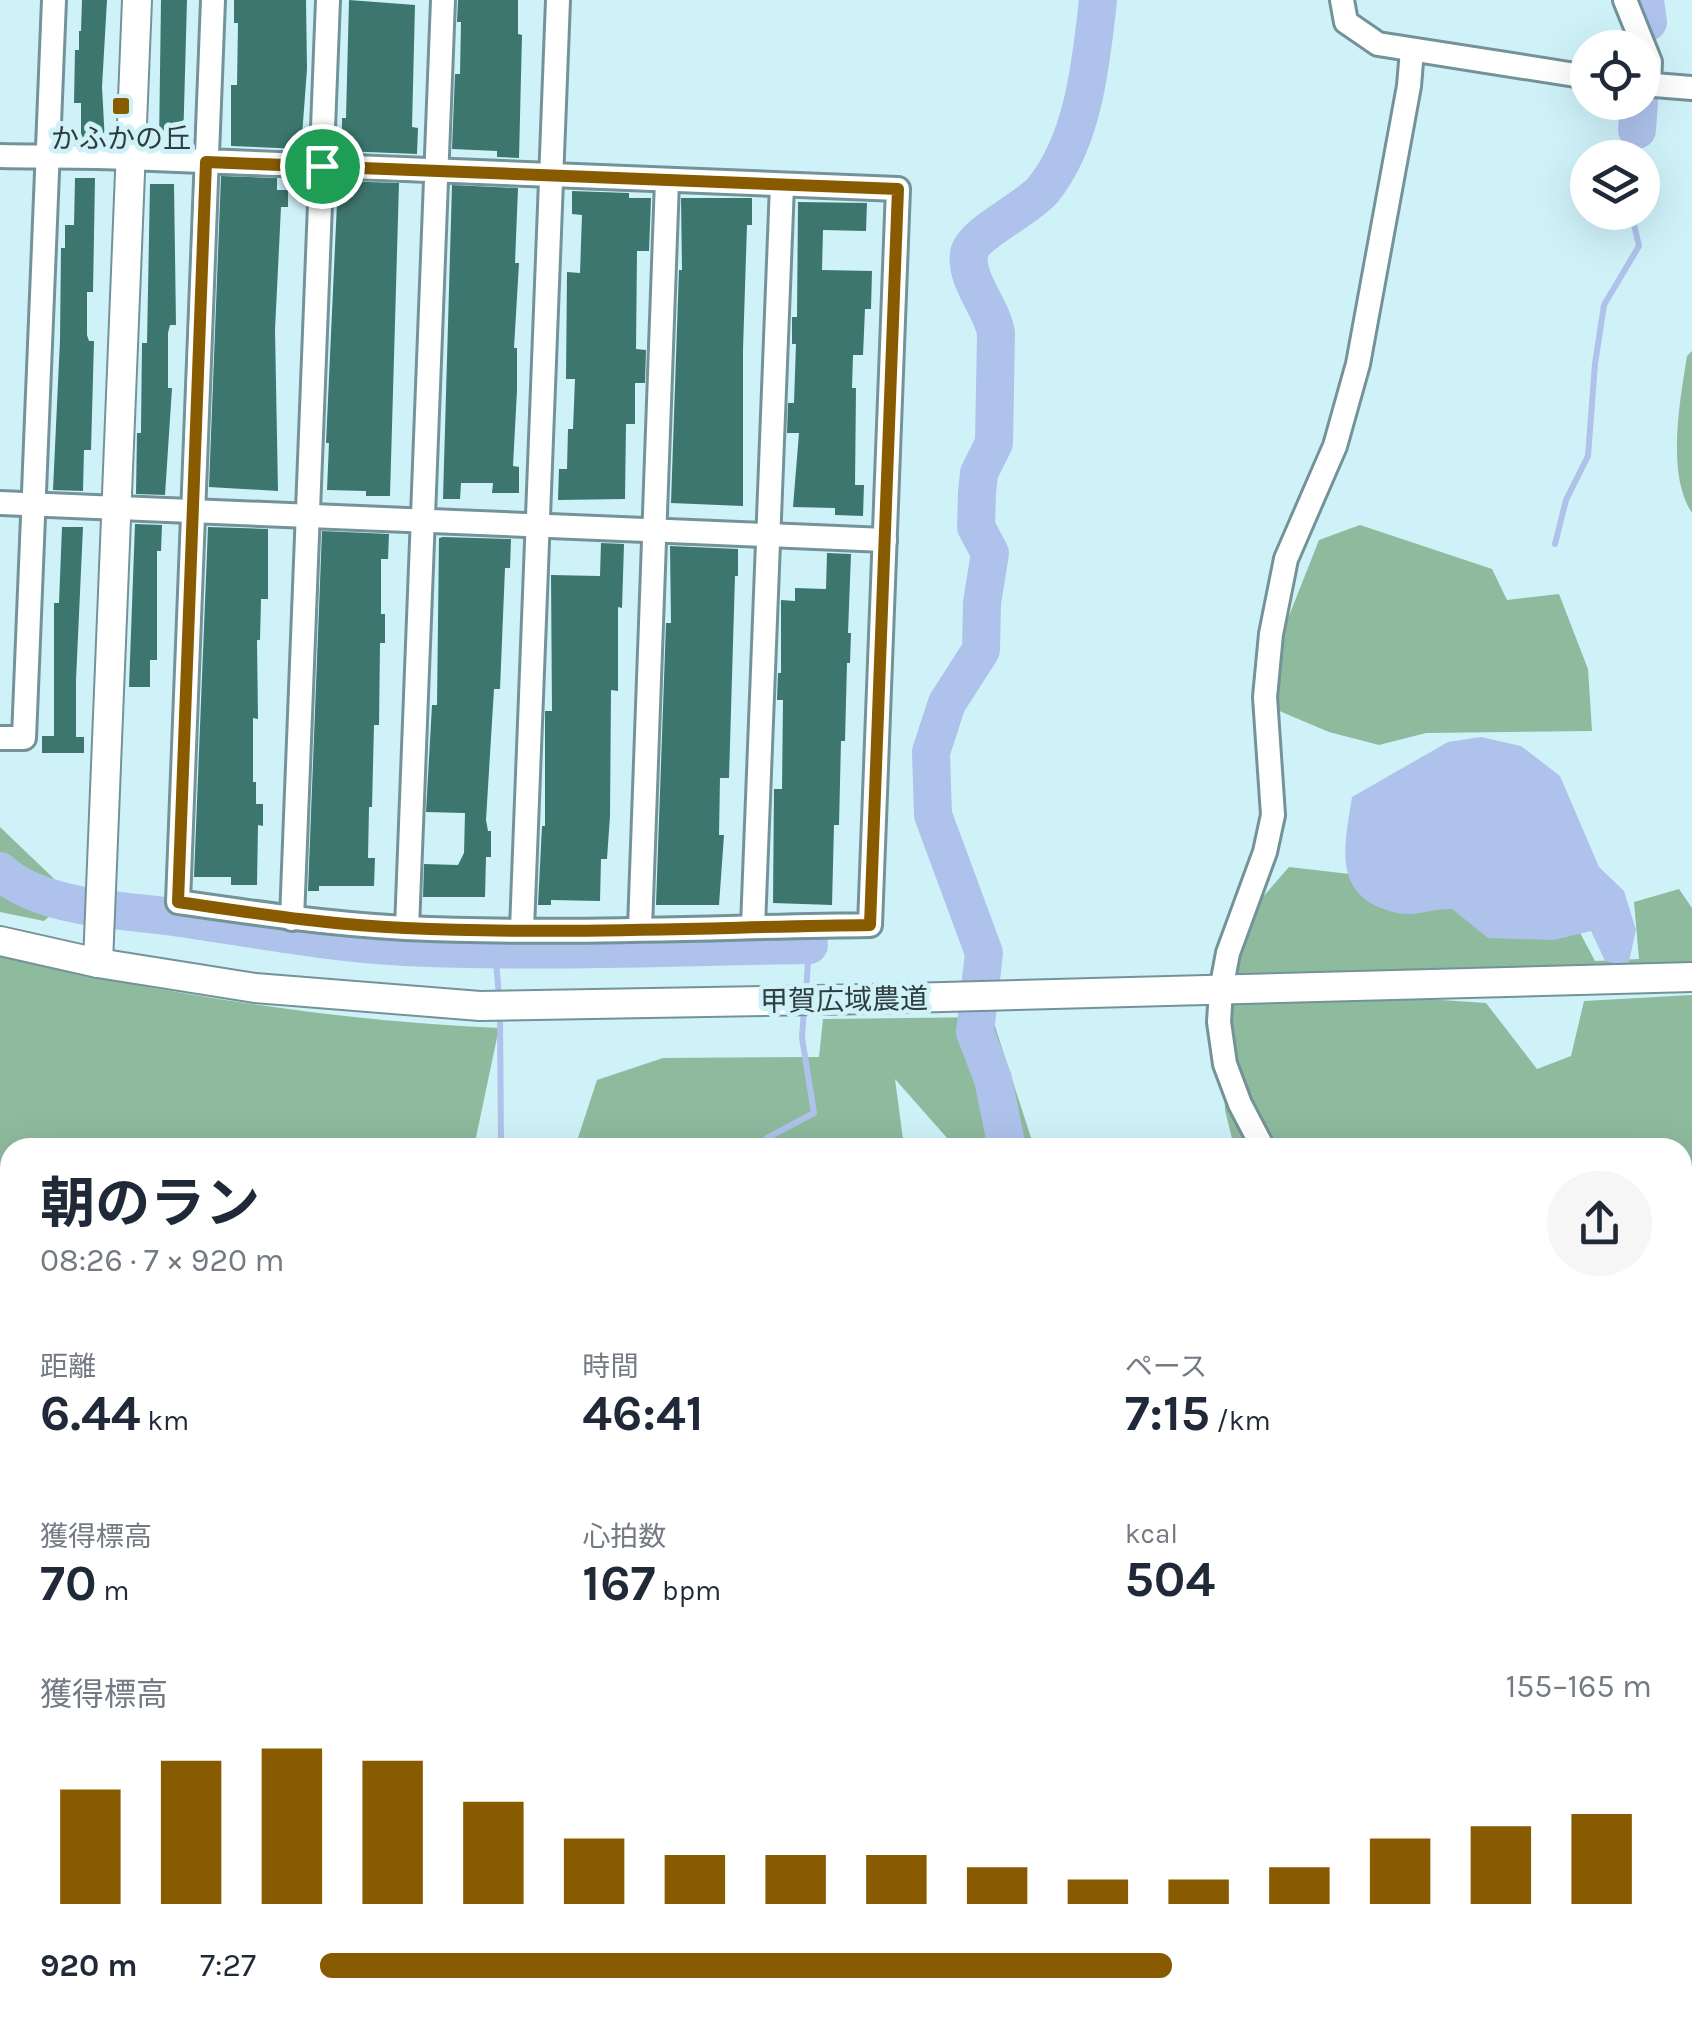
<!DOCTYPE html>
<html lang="ja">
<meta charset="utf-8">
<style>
body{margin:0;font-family:Karla,"Noto Sans JP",sans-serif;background:#f6f6f7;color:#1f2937;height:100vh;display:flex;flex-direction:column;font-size:38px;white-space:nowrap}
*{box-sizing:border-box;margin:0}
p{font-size:32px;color:#747a83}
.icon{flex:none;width:55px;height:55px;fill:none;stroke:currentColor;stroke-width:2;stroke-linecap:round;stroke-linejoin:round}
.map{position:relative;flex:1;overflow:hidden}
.sheet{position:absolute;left:0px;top:1138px;width:1692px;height:888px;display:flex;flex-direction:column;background:#fff;border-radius:30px 30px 0 0;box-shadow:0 10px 40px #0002}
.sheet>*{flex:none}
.controls{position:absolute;left:1570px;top:30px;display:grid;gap:20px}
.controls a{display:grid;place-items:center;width:90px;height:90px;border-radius:50%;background:#fff;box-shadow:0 10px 40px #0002;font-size:50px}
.pin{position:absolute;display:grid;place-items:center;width:85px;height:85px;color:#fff;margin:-42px;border:5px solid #fff;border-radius:50%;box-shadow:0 2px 10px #0007}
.round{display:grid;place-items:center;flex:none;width:105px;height:105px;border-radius:52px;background:#f6f6f7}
.headline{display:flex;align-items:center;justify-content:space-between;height:170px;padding:0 40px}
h1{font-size:55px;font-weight:700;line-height:75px}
.stats{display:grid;grid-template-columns:repeat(3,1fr);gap:15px;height:170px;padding:10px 40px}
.stats div{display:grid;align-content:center}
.stats b{font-size:50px;font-weight:700}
.stats small{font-size:28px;font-weight:400}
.stats p{font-size:28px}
.chart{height:280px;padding:20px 40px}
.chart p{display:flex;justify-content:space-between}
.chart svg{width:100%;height:180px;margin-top:10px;stroke:#885b00;stroke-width:6}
ul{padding:0 40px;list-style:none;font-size:32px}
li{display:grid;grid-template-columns:160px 120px 1fr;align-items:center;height:75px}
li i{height:25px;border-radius:12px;background:#885b00}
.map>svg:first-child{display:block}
</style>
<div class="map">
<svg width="1692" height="2024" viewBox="0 0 1692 2024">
<rect width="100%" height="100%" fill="#cff2f9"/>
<!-- forest -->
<g fill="#8eba9e">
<path d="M1692 351V513C1666 474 1680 401 1687 356Z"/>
<path d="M1360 525 1492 569 1507 600 1559 594 1588 669 1592 731 1426 733 1379 745 1329 732 1277 710 1285 626 1319 540Z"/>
<path d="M0 827 72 896 44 921 0 912Z"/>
<path d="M1289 867 1367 876 1578 929 1595 961 1639 959 1634 902 1679 889 1692 908V966L1381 996 1486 1003 1537 1069 1571 1056 1584 1001 1692 995V2024H0V957C164 993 331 1021 499 1028L474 1147 10 1148V2015H1682V1148L1234 1147 1225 1110 1222 1025 1232 932Z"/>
<path d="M992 1017 1034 1147H955L895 1079 904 1147H575L597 1080 663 1058 819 1057 823 1019Z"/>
</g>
<!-- water -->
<g fill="#aec2eb">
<path d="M1481 737 1521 746 1560 776 1599 867 1624 891 1636 930 1628 966 1605 961 1591 931 1554 940 1488 938 1452 909C1434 908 1415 917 1397 913 1331 898 1344 848 1352 797L1448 742Z"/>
<path d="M0 1467 10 1498V1644L0 1646Z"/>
</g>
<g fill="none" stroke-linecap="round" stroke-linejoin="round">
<!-- stream -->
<g stroke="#aec2eb" stroke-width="6">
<path d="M1624 158 1637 130"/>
<path d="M1555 544 1566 500 1588 456 1595 364 1604 305 1639 246 1631 212"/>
<path d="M495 949 499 997"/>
<path d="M806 992 809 945"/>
<path d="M498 1148 501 1142 500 1015"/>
<path d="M764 1148 767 1138 814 1113 802 1038 804 1009"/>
<path d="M0 1725 10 1686"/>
<path d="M432 2024 433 2015"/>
</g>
<!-- river -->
<g stroke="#aec2eb" stroke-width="38">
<path d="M1645 0 1648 22"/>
<path d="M1637 130 1639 102"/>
<path d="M0 871C39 908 120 910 173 917 250 928 328 943 406 947 540 953 675 947 809 945"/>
<path d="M1007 1148 993 1079 975 1032 984 953 933 815 932 784 931 752 947 703 981 650 982 603 990 553 976 527 977 493 979 473 994 443 996 333C992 308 965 280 969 254 972 234 1027 209 1043 190 1084 139 1091 63 1098 0"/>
</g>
</g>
<!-- building -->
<g fill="#3d766e">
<path d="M82 0H107L102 87 105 142H81V103H74L75 50H79V31H81Z"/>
<path d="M161 0H187L183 145 159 144Z"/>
<path d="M234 0H306L307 69 301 149 231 146V85H237L238 23H234Z"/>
<path d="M349 0 415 5 412 127 418 128 417 154 342 151V118H346Z"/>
<path d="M458 0H518V34L522 35 519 158 497 157V151L452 149 455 74H460L461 22H457Z"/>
<path d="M221 176 277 178V190H288V207H281L275 330 278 491 209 487Z"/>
<path d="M75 178H95L93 292H87V335L89 341H94L91 450H84L83 491 53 490 60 340 61 248H65V225H74Z"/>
<path d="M338 181 399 183 390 496H366V491L327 490 329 443H326Z"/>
<path d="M150 184H174L176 325H170L168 333V388H172L165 495 136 494 137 433H141V429L142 343H147Z"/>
<path d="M452 185 518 188 515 263H519L514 348H517V390L513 466 519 467V493H492L493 483H461L460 499H443Z"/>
<path d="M572 191 629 193V198H651L649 251H637L636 349 646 350 645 383H635V424H626L625 499 558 500 559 469H567L568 429H573L575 379H566L567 272 580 273 582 215 572 214Z"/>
<path d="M681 198H752V225H747L743 349V506L671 503 679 270H682Z"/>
<path d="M798 202 867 203 866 231 823 230 822 270 872 271 871 309H865L863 355H853L852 388H856L855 485H864L863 516 835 515V508L793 507 799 433H787L788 403H794L796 344H792V317H797Z"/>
<path d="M135 524 162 525 161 551H157V660H150V687H129Z"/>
<path d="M62 527H83L76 680V737H84V753H42V736H54V603H59Z"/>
<path d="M208 527 268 529V599H261L260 640H257L258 719 253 718V782H256V804H263V826L258 825 257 885H231V877H194Z"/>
<path d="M322 531 389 534 388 559H381V614H385V643H380L379 725H374L372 807H369L368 858H375L374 886H319V891H308Z"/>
<path d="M443 537 511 539 510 568H505L500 689H494L486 820 488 831H491V857H486L485 897H423L424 864 458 865 464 853 465 813 426 812 432 705H437L439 538Z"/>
<path d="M601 543 624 544 622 608 618 607V691L611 690 610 816 607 859H601L600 901 551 900V905H538L542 826H545V711H552L551 575 600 576Z"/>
<path d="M670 546 738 549V576H735L729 778H720L719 835H724L719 905H656L666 623H671Z"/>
<path d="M827 553 851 554 848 633H851L850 663H847L845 741H841L839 825H834L832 905 773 903 774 789H782L783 700H777L778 673H781V600L795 601V588L826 589Z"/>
</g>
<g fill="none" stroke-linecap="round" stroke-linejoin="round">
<!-- minor casing -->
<g stroke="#739399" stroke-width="28">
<g id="minor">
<path d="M1342 0 1346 22 1378 44 1588 77"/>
<path d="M1625 0 1650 62 1649 85"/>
<path d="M1642 84 1692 88"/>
<path d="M0 156C43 157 86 156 129 158 386 166 642 180 898 189L870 925C715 927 560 935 405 928 329 924 254 913 178 902L213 0"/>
<path d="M0 503 885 540"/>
<path d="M0 738H24L54 0"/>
<path d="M292 919 328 0"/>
<path d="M753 926 782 185"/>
<path d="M407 928 443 0"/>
<path d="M640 928 667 181"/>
<path d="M522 929 558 0"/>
<path d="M1263 1148 1240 1104 1225 1064 1219 1022 1221 990 1228 953 1265 852 1273 815 1265 697 1271 634 1286 559 1335 446 1358 364 1409 86 1412 50"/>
</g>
</g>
<!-- tertiary casing -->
<g stroke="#739399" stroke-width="32">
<g id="tertiary">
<path d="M0 941 98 963 255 988 480 1006 869 999 1692 977"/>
<path d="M98 963 137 0"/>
</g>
</g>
<!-- minor -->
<use href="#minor" stroke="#fff" stroke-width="22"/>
<!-- tertiary -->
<use href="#tertiary" stroke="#fff" stroke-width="28"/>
</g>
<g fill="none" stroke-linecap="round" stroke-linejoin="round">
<!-- route casing -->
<g stroke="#fff" stroke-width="20">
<path id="route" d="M206 162 898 189 870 925C716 927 560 935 405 928 329 925 254 913 178 902Z"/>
</g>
<!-- route -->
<use href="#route" stroke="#885b00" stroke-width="12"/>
</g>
<!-- markers -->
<rect fill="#885b00" stroke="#cff2f9" stroke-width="4" x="111" y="96" width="20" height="20" rx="5"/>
<g text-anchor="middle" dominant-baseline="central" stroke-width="10" stroke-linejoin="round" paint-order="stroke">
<!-- poi labels -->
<g font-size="28" fill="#2f3d3f" stroke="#cff2f9">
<text x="121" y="138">かふかの丘</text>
</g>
<!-- street labels -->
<g font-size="28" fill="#2f3d3f" stroke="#cff2f9">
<text transform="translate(844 1000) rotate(-1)">甲賀広域農道</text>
</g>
</g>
</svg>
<div class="controls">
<a><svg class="icon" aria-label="locate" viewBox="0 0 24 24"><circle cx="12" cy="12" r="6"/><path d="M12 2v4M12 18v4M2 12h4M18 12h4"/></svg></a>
<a><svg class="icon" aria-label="layers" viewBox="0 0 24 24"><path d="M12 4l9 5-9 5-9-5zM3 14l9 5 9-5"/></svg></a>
</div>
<div class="pin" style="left:322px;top:166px;background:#1e9e55"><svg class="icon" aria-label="arrive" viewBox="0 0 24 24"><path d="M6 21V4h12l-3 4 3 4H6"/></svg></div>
<section class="sheet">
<div class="headline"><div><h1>朝のラン</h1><p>08:26 · 7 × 920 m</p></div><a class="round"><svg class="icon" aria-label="share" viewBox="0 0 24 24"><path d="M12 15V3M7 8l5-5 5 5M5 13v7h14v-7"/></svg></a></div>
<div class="stats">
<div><p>距離</p><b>6.44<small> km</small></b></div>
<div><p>時間</p><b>46:41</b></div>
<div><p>ペース</p><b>7:15<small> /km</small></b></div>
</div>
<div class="stats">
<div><p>獲得標高</p><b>70<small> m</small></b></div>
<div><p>心拍数</p><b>167<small> bpm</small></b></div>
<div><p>kcal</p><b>504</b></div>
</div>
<div class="chart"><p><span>獲得標高</span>155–165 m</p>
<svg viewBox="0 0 160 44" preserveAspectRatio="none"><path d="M5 44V16M15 44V9M25 44V6M35 44V9M45 44V19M55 44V28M65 44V32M75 44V32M85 44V32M95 44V35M105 44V38M115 44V38M125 44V35M135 44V28M145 44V25M155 44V22"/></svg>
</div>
<ul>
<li><b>920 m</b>7:27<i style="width:64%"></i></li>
</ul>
</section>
</div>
